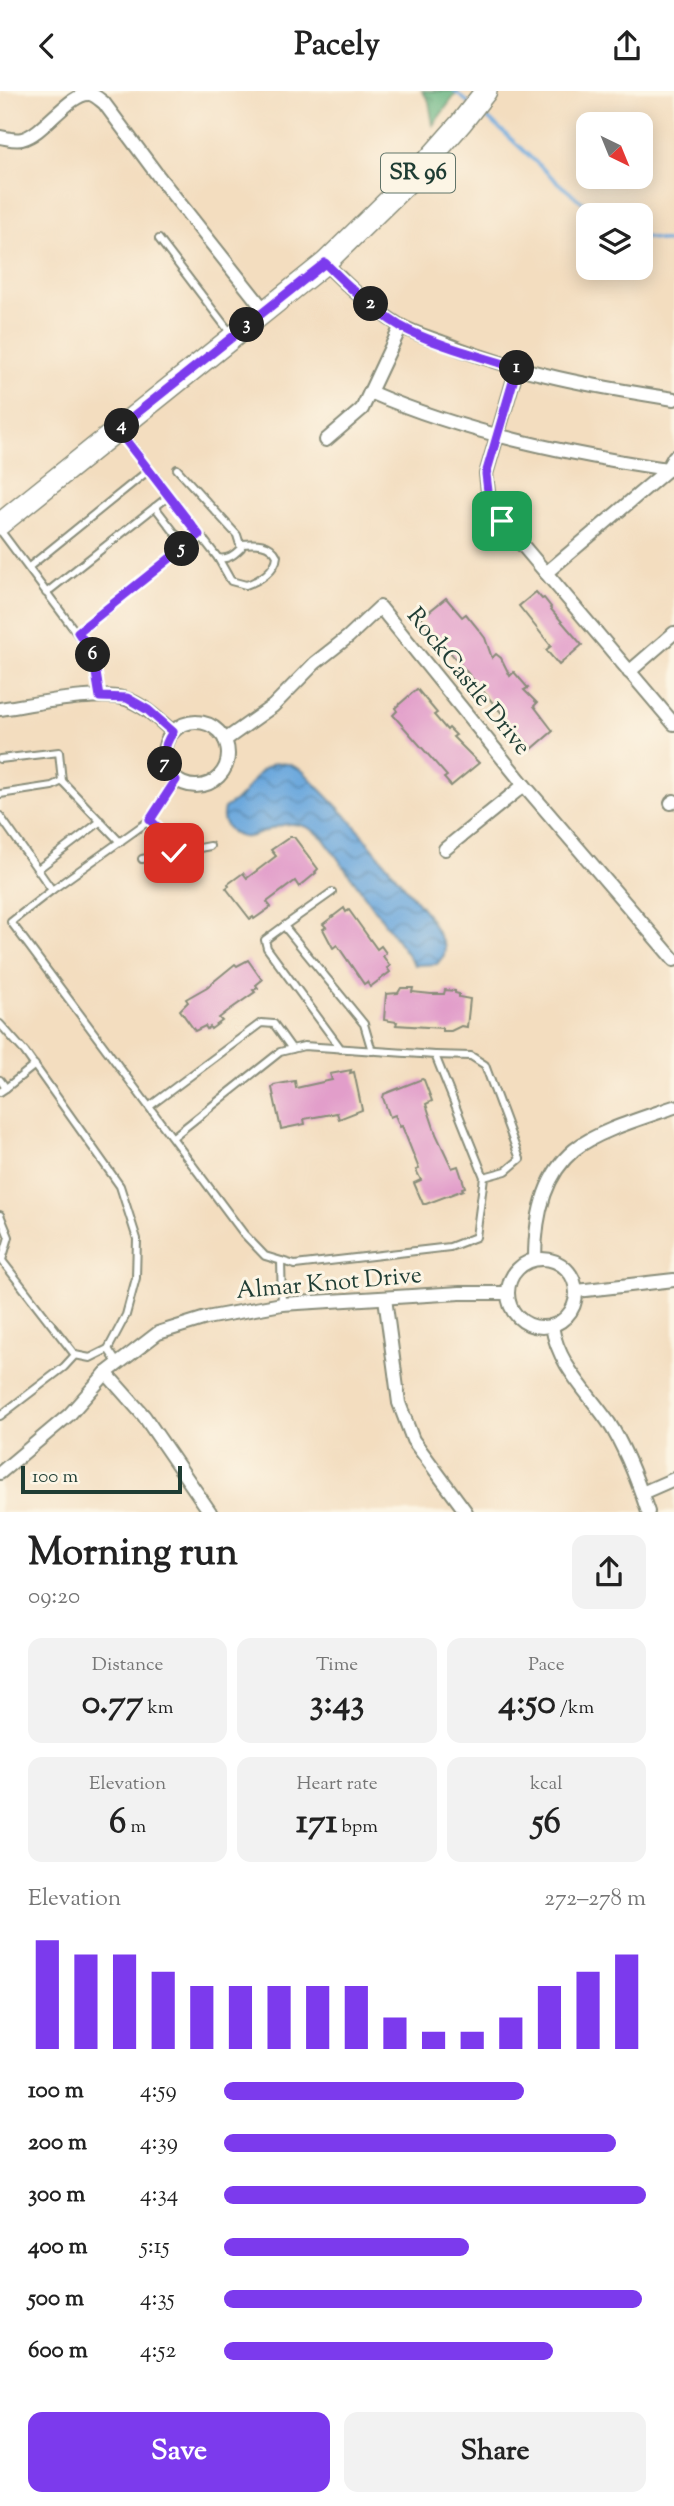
<!DOCTYPE html>
<meta charset="utf-8">
<style>
body{margin:0;font-family:"Sorts Mill Goudy",serif;background:#f2f2f2;color:#222;height:100vh;display:flex;flex-direction:column;font-size:26px;white-space:nowrap}
*{box-sizing:border-box;margin:0}
p{font-size:23px;color:#767676}
.icon{flex:none;width:38px;height:38px;fill:none;stroke:currentColor;stroke-width:2;stroke-linecap:round;stroke-linejoin:round}
.map{position:relative;height:1421px;overflow:hidden}
.drawer{display:flex;flex-direction:column;background:#fff;flex:1}
.drawer>*{flex:none}
.needle{width:46px;rotate:137deg}
.buttons{position:absolute;left:576px;top:21px;display:grid;gap:14px}
.buttons a{display:grid;place-items:center;width:77px;height:77px;border-radius:14px;background:#fff;box-shadow:0 4px 18px #0003;font-size:35px}
.scale{position:absolute;left:21px;bottom:18px;width:161px;box-sizing:border-box;padding-left:7px;border:4px solid #1f3d34;border-top:0;font-size:19px;line-height:24px;white-space:nowrap;color:#1f3d34;-webkit-text-stroke:5px #fcf5e5;paint-order:stroke}
.pin{position:absolute;display:grid;place-items:center;width:60px;height:60px;color:#fff;margin:-30px;border-radius:14px;box-shadow:0 4px 10px #0006}
.km{position:absolute;width:35px;height:35px;margin:-18px;border-radius:50%;background:#222;color:#fff;font-size:19px;line-height:35px;text-align:center}
.round{display:grid;place-items:center;flex:none;width:74px;height:74px;border-radius:14px;background:#f2f2f2}
.overview{display:flex;align-items:center;justify-content:space-between;height:119px;padding:0 28px}
h1{font-size:38px;font-weight:700;line-height:52px}
.figures{display:grid;grid-template-columns:repeat(3,1fr);gap:10px;height:119px;padding:7px 28px}
.figures div{display:grid;align-content:center;border-radius:14px;background:#f2f2f2;text-align:center}
.figures b{font-size:35px;font-weight:700}
.figures small{font-size:19px;font-weight:400}
.figures p{font-size:19px}
.chart{height:196px;padding:14px 28px}
.chart p{display:flex;justify-content:space-between}
.chart svg{width:100%;height:126px;margin-top:7px;stroke:#7c3aed;stroke-width:6}
.action{display:flex;gap:14px;margin-top:auto;padding:14px 28px}
.action a{flex:1;height:80px;border-radius:14px;background:#7c3aed;color:#fff;font-size:28px;font-weight:700;line-height:80px;text-align:center}
.action a+a{background:#f2f2f2;color:#222}
ul{padding:0 28px;list-style:none;font-size:23px}
li{display:grid;grid-template-columns:112px 84px 1fr;align-items:center;height:52px}
li i{height:18px;border-radius:9px;background:#7c3aed}
header{display:flex;justify-content:space-between;align-items:center;height:91px;padding:0 28px;background:#fff;font-size:32px;font-weight:700}
.map>svg:first-child{display:block}
</style>
<header><svg class="icon" aria-label="back" viewBox="0 0 24 24"><path d="M15 5l-7 7 7 7"/></svg>Pacely<svg class="icon" aria-label="share" viewBox="0 0 24 24"><path d="M12 15V3M7 8l5-5 5 5M5 13v7h14v-7"/></svg></header>
<div class="map">
<svg width="674" height="1421" viewBox="0 0 674 1421">
<defs>
<pattern id="forest-crowns" width="20" height="18" patternUnits="userSpaceOnUse" patternTransform="scale(1.75)"><rect width="20" height="18" fill="#5fb07c"/><path d="M2 6a3 3 0 1 1 6 0M12 15a3 3 0 1 1 6 0" fill="none" stroke="#4e9066"/></pattern>
<pattern id="water-waves" width="16" height="10" patternUnits="userSpaceOnUse" patternTransform="scale(1.75)"><rect width="16" height="10" fill="#6ca8dd"/><path d="M0 5q4-4 8 0t8 0" fill="none" stroke="#588ab4"/></pattern>
</defs>
<rect width="100%" height="100%" fill="#fcf5e5"/>
<filter id="ink" filterUnits="userSpaceOnUse"><feTurbulence type="fractalNoise" baseFrequency=".0143" numOctaves="2"/><feDisplacementMap in="SourceGraphic" scale="14" xChannelSelector="R" yChannelSelector="G"/><feConvolveMatrix kernelMatrix="1 2 1 2 8 2 1 2 1" color-interpolation-filters="sRGB"/></filter>
<filter id="wash" filterUnits="userSpaceOnUse"><feTurbulence type="fractalNoise" baseFrequency=".00686" numOctaves="4" result="noise"/><feDisplacementMap in="SourceGraphic" scale="28" xChannelSelector="R" yChannelSelector="G"/><feGaussianBlur stdDeviation="1.57" result="paint"/><feColorMatrix in="noise" values="0 0 0 0 0 0 0 0 0 0 0 0 0 0 0 0 0 1.4 0 .05"/><feComposite in="paint" operator="in"/></filter>
<g filter="url(#wash)">
<rect width="100%" height="100%" fill="#f3ddbf"/>
<!-- forest -->
<path fill="url(#forest-crowns)" stroke="#3f7658" stroke-width="2" d="M422 0H458L433 34 429 10Z"/>
<!-- water -->
<path fill="url(#water-waves)" stroke="#467288" stroke-width="2" d="M275 672 289 673 303 680 351 730 427 823 445 855 444 864 437 873 415 874 323 747C312 738 303 732 289 733 268 733 245 760 228 737 222 730 222 725 224 717 231 713 238 709 243 703 254 689 257 679 275 672Z"/>
<g fill="none" stroke-linecap="round" stroke-linejoin="round">
<!-- stream -->
<g stroke="#6ca8dd" stroke-width="3.5">
<path d="M454 0 469 12"/>
<path d="M480 21C522 54 556 97 602 124"/>
<path d="M640 145 674 152"/>
</g>
</g>
<g id="blocks">
<!-- building -->
<g fill="#e29eca">
<path d="M536 501 542 508 544 507 551 516 550 517 582 554 559 574 546 559 551 555 519 515Z"/>
<path d="M446 507 462 526 466 523 479 539 485 547 492 567 496 563 501 567 510 585 514 581 528 597 524 599 537 612 534 615 553 640 532 658 421 527Z"/>
<path d="M417 598 437 622 434 624 447 639 449 637 456 644 453 646 479 672 451 695 444 687 447 685 393 624 397 620 395 617Z"/>
<path d="M290 746H294L318 778 315 781 316 782 299 796 295 790 267 811 271 816 254 828 253 826 250 828 226 797 229 795 228 793 243 782 247 787 267 772 276 765 271 759Z"/>
<path d="M344 817 346 821 349 819 377 858 381 855 386 862 383 865 390 875 387 877 390 881 370 896 367 891 364 893 337 854 333 857 323 838 326 836 323 833Z"/>
<path d="M248 869 262 889 256 894 258 897 253 899 255 901 228 920 219 927 222 930 211 938 210 936 207 938 205 935 195 940 180 919 188 911 186 908 207 896 235 873 237 875Z"/>
<path d="M401 897H413L412 901 431 903H444L445 899 455 900V902L459 903V906L470 908 467 936 461 935 451 940H442V937L396 934 397 931 384 929 386 903 398 902Z"/>
<path d="M351 979 350 982 354 981 362 1019 339 1028 337 1022 304 1028 305 1033 281 1038 272 997 274 994 295 990 296 997 332 989 330 983Z"/>
<path d="M422 988 424 989 432 1010 426 1013 436 1043 452 1077 458 1075 465 1096 462 1097 463 1099 426 1113H423L414 1092 421 1089 416 1079 419 1078 402 1035 400 1036 395 1024 390 1026 383 1007 384 1003Z"/>
</g>
</g>
</g>
<g filter="url(#ink)">
<use href="#blocks" fill-opacity="0" stroke="#898d7a" stroke-width="2"/>
<g fill="none" stroke-linecap="round" stroke-linejoin="round">
<!-- service casing -->
<g stroke="#898d7a" stroke-width="10">
<g id="service">
<path d="M159 148 232 244"/>
<path d="M121 342 218 467C228 469 234 464 241 457L237 444 177 378"/>
<path d="M155 416 185 455"/>
<path d="M0 439 93 564 100 606"/>
<path d="M218 467 231 490 246 494C259 490 276 479 277 465 270 451 256 452 241 453"/>
<path d="M29 476 149 379"/>
<path d="M46 502 169 405"/>
<path d="M78 541 199 444"/>
<path d="M0 668 59 661 62 690 120 751"/>
<path d="M0 703 52 695 62 690"/>
<path d="M0 725 52 799"/>
<path d="M150 729 163 741 174 762"/>
<path d="M142 768 210 755"/>
<path d="M38 778 101 730"/>
<path d="M332 801 284 835 364 933 372 960"/>
<path d="M284 835 265 849 267 857 341 958"/>
<path d="M0 933 25 961 120 1095 137 1148 136 1187 126 1224 108 1258"/>
<path d="M435 964 471 965 485 974 520 1068 506 1080 484 1086"/>
<path d="M0 989 6 997 0 1001"/>
<path d="M6 997 35 974"/>
<path d="M150 1015 261 932 274 933 292 958"/>
<path d="M173 1046 280 961 304 955 435 964 484 1086 476 1146 450 1156 295 1174 265 1165 244 1143 11 831 52 799 150 729 176 689"/>
<path d="M0 1124 9 1146 2 1169"/>
<path d="M0 1167 75 1264 90 1267 108 1258 118 1273"/>
<path d="M281 1170 282 1213"/>
<path d="M0 1325 64 1276 75 1264"/>
</g>
</g>
<!-- minor casing -->
<g stroke="#898d7a" stroke-width="16">
<g id="minor">
<path d="M0 46C7 47 15 50 22 48 44 43 70 1 90 3 95 4 100 9 104 12L159 86 265 220"/>
<path d="M325 172C348 195 371 217 399 234 413 242 430 247 444 252 518 282 596 296 674 308"/>
<path d="M517 277 486 383 489 409 502 430 674 633"/>
<path d="M370 301C464 342 572 364 674 379"/>
<path d="M326 349 362 318 401 235"/>
<path d="M546 482 666 380 674 366"/>
<path d="M629 581 674 542"/>
<path d="M0 618C29 614 105 598 129 609 146 616 159 629 173 641"/>
<circle cx="196" cy="663" r="32"/>
<path d="M225 649 273 615 315 572 348 546 380 516 524 694 674 869"/>
<path d="M671 712 674 710"/>
<path d="M445 758 524 694"/>
<circle cx="542" cy="1202" r="34"/>
<path d="M535 1168C535 1129 543 1085 574 1059 597 1040 646 1026 674 1016"/>
<path d="M577 1200 674 1189"/>
<path d="M385 1207 399 1312 413 1349 466 1421"/>
<path d="M552 1235C558 1274 587 1300 609 1332 626 1358 638 1391 648 1421"/>
<path d="M106 1282 144 1325 210 1421"/>
<path d="M0 1382 70 1323 106 1282 158 1242 206 1227 282 1213 460 1202H508"/>
<path d="M642 1402 674 1388"/>
</g>
</g>
<!-- primary casing -->
<g stroke="#898d7a" stroke-width="24">
<path id="primary" d="M0 433 325 172 416 83 461 32 486 0"/>
</g>
<!-- service -->
<use href="#service" stroke="#fff" stroke-width="6"/>
<!-- minor -->
<use href="#minor" stroke="#fff" stroke-width="12"/>
<!-- primary -->
<use href="#primary" stroke="#fff" stroke-width="21"/>
</g>
</g>
<g fill="none" stroke-linecap="round" stroke-linejoin="round" filter="url(#ink)">
<!-- route casing -->
<g stroke="#fff" stroke-width="14">
<path id="route" d="M174 762 163 741 150 729 176 689C163 672 160 659 173 641L148 619 127 607 100 606 93 564 78 541 199 444 117 338 325 172C348 195 372 218 400 235 432 253 482 266 517 277L486 383 489 409 502 430"/>
</g>
<!-- route -->
<use href="#route" stroke="#7c3aed" stroke-width="9"/>
</g>
<g text-anchor="middle" dominant-baseline="central" stroke-width="6" stroke-linejoin="round" paint-order="stroke">
<!-- shield labels -->
<rect fill="#fcf5e5" stroke="#617469" stroke-width="2" x="381" y="62.5" width="74" height="39" rx="5"/>
<g font-size="23" font-weight="bold" fill="#1f3d34">
<text x="418" y="82">SR 96</text>
</g>
<!-- street labels -->
<g font-size="24" fill="#1f3d34" stroke="#fcf5e5">
<text transform="translate(468 591) rotate(51)">RockCastle Drive</text>
<text transform="translate(329 1193) rotate(-5)">Almar Knot Drive</text>
</g>
</g>
</svg>
<div class="buttons">
<a><svg class="needle" viewBox="-14 -14 28 28"><path d="M0-13l5 13h-10z" fill="#e53935"/><path d="M0 13l5-13h-10z" fill="#767676"/></svg></a>
<a><svg class="icon" aria-label="layers" viewBox="0 0 24 24"><path d="M12 4l9 5-9 5-9-5zM3 14l9 5 9-5"/></svg></a>
</div>
<div class="scale">100 m</div>
<div class="pin" style="left:502px;top:430px;background:#1e9e55"><svg class="icon" aria-label="arrive" viewBox="0 0 24 24"><path d="M6 21V4h12l-3 4 3 4H6"/></svg></div>
<div class="pin" style="left:174px;top:762px;background:#d93025"><svg class="icon" aria-label="check" viewBox="0 0 24 24"><path d="M5 12l5 5 9-10"/></svg></div>
<b class="km" style="left:517px;top:277px">1</b>
<b class="km" style="left:371px;top:213px">2</b>
<b class="km" style="left:247px;top:234px">3</b>
<b class="km" style="left:122px;top:335px">4</b>
<b class="km" style="left:182px;top:458px">5</b>
<b class="km" style="left:93px;top:564px">6</b>
<b class="km" style="left:165px;top:673px">7</b>
</div>
<section class="drawer">
<div class="overview"><div><h1>Morning run</h1><p>09:20</p></div><a class="round"><svg class="icon" aria-label="share" viewBox="0 0 24 24"><path d="M12 15V3M7 8l5-5 5 5M5 13v7h14v-7"/></svg></a></div>
<div class="figures">
<div><p>Distance</p><b>0.77<small> km</small></b></div>
<div><p>Time</p><b>3:43</b></div>
<div><p>Pace</p><b>4:50<small> /km</small></b></div>
</div>
<div class="figures">
<div><p>Elevation</p><b>6<small> m</small></b></div>
<div><p>Heart rate</p><b>171<small> bpm</small></b></div>
<div><p>kcal</p><b>56</b></div>
</div>
<div class="chart"><p><span>Elevation</span>272–278 m</p>
<svg viewBox="0 0 160 44" preserveAspectRatio="none"><path d="M5 44V6M15 44V11M25 44V11M35 44V17M45 44V22M55 44V22M65 44V22M75 44V22M85 44V22M95 44V33M105 44V38M115 44V38M125 44V33M135 44V22M145 44V17M155 44V11"/></svg>
</div>
<ul>
<li><b>100 m</b>4:59<i style="width:71%"></i></li>
<li><b>200 m</b>4:39<i style="width:93%"></i></li>
<li><b>300 m</b>4:34<i style="width:100%"></i></li>
<li><b>400 m</b>5:15<i style="width:58%"></i></li>
<li><b>500 m</b>4:35<i style="width:99%"></i></li>
<li><b>600 m</b>4:52<i style="width:78%"></i></li>
</ul>
<div class="action"><a>Save</a><a>Share</a></div>
</section>
